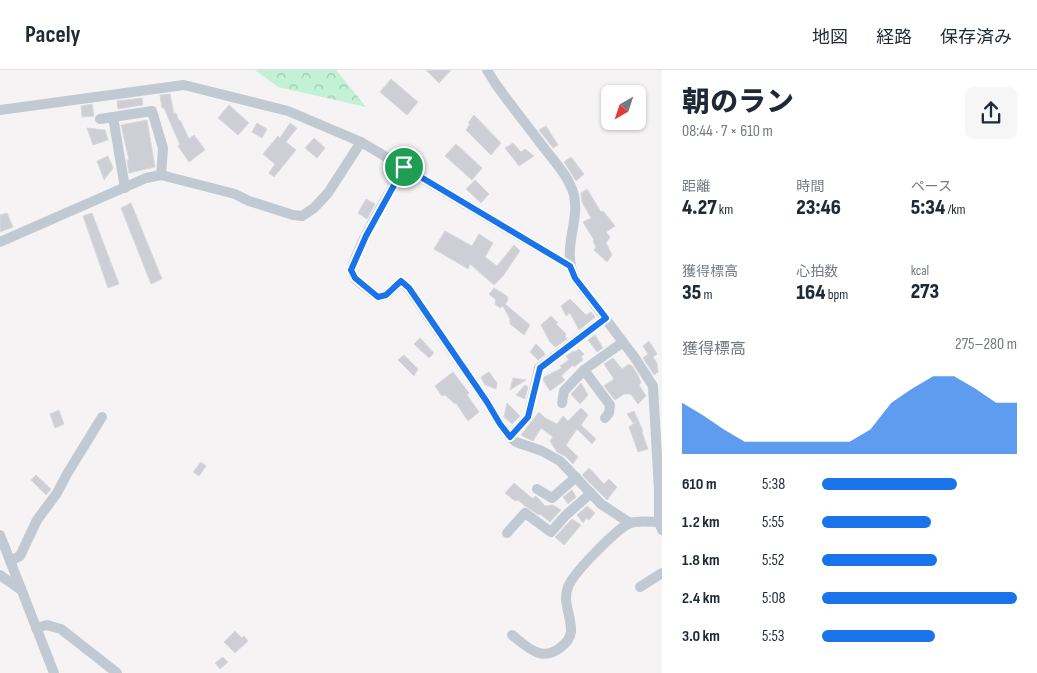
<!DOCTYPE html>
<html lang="ja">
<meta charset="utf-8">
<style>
body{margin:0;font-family:"Sofia Sans Condensed","Noto Sans JP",sans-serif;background:#f6f6f7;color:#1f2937;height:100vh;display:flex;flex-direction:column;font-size:19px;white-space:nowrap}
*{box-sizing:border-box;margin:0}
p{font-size:16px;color:#747a83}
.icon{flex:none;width:28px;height:28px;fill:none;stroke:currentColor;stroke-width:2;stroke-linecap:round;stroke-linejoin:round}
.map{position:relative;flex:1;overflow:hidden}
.sheet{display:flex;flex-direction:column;background:#fff;width:375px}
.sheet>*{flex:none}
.needle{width:32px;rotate:219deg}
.controls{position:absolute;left:601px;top:15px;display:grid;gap:10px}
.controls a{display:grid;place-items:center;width:45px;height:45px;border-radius:8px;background:#fff;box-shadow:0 1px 4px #0004;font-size:25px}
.pin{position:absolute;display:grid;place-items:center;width:42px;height:42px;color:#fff;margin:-21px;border:2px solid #fff;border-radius:50%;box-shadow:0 1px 5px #0007}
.round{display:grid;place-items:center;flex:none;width:52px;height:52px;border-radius:8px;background:#f6f6f7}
.overview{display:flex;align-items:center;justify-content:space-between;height:85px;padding:0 20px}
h1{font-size:28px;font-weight:800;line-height:38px}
.stats{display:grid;grid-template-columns:repeat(3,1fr);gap:8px;height:85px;padding:5px 20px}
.stats div{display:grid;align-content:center}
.stats b{font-size:21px;font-weight:800}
.stats small{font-size:14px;font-weight:400}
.stats p{font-size:14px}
.chart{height:140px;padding:10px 20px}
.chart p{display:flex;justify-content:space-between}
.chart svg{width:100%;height:90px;margin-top:5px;fill:#1a73e8;opacity:.7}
ul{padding:0 20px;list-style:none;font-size:16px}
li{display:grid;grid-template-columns:80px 60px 1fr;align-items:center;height:38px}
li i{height:12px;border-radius:6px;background:#1a73e8}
header{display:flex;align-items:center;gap:30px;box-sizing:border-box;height:70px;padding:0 25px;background:#fff;border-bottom:1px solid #e0e1e3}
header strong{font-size:24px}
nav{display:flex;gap:28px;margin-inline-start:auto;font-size:18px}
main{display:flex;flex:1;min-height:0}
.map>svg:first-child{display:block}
</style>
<header>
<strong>Pacely</strong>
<nav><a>地図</a><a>経路</a><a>保存済み</a></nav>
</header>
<main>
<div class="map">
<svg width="662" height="603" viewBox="0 0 662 603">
<defs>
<pattern id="forest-crowns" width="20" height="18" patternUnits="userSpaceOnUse" patternTransform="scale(1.25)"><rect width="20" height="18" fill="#c3f1d5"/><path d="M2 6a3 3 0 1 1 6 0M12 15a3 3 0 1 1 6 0" fill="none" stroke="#a0c6b0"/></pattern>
</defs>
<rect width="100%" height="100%" fill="#f5f3f3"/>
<!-- forest -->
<path fill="url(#forest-crowns)" d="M255 0H336L366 37 278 17Z"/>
<!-- building -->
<g fill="#cdcfd5" stroke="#d7d9de">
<path d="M426 0H451L439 13Z"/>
<path d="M391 9 418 32 407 45 380 22Z"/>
<path d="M170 24 174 44 176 43 179 51 180 50 189 69 194 65 205 80 189 92 178 76 180 75 164 38H162L160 25Z"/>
<path d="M142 28 143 35 118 39 117 31Z"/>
<path d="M92 34 94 46 82 47 81 36Z"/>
<path d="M229 35 249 53 238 65 218 48Z"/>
<path d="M474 45 501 73 491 85 466 60 470 54 468 53Z"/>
<path d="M147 50 155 97 129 103 127 90H129L121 55Z"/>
<path d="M257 53 267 59 262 68 252 62Z"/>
<path d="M290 53 297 58 286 72 296 80 274 107 269 103 275 94 263 84 278 66 280 68Z"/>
<path d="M546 56 558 75 553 78 539 60Z"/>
<path d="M87 58 105 60 108 70 93 75Z"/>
<path d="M314 68 325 78 317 88 305 78Z"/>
<path d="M513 73 521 82 525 79 534 86 519 96 505 78Z"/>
<path d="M456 74 482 98 472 110 445 86Z"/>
<path d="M108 86 113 98 104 110 97 91Z"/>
<path d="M571 87 584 104 576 111 564 92Z"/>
<path d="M475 110 489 124 481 133 466 119Z"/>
<path d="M587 119 601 142 603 141 615 156 606 162 610 167 606 173 612 185 607 192 594 180 596 177 593 171 594 170 583 152 591 148 582 132 581 123Z"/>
<path d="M366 129 375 134 367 149 358 143Z"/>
<path d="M131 133 162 209 151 214 121 138Z"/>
<path d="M7 143 13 157 0 162V145Z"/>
<path d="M92 143 119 214 108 218 83 146Z"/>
<path d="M445 161 472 176 479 164 493 173 485 187 497 196 514 175 520 181 503 206 494 215 470 194 468 199 434 179Z"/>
<path d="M494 218 507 226 508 230 505 234 530 255 524 265 510 254V249L503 236 500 238 495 234 496 230 489 224Z"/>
<path d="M570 229 586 245 591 242 595 247 579 260 570 243 566 246 561 236Z"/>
<path d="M551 246 558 253 556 254 566 264 565 266 567 269 555 277 550 272 541 255Z"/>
<path d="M595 265 603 278 597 282 588 270Z"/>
<path d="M420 268 434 283 429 288 414 274Z"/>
<path d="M649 271 657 284 653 287 657 293 658 302 654 305 643 288 648 284 643 276Z"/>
<path d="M536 274 543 281 545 285 538 290 530 282Z"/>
<path d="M579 279 584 284 581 287 583 290 574 297 573 295 561 306 565 310 550 321 543 310 544 307 562 298 560 296 569 290 566 286 574 281V282Z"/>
<path d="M404 285 418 299 414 306 398 290Z"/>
<path d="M613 288 622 299 629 294 632 296 638 305 641 313 639 315 646 326 638 334 631 324H624L615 330 604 316 614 309 604 294Z"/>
<path d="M453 302 469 323 467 325 479 342 468 351 456 333 455 334 445 325 442 326 435 316Z"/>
<path d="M489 302 497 313 496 319 485 315 481 307Z"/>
<path d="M513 308 526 310 510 320Z"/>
<path d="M581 313 588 325 580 334 571 324Z"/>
<path d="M525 315 528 317 525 329 516 325Z"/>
<path d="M507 333 520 346 512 354 504 347Z"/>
<path d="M581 338 588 345 581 355 596 369 592 374 577 359 566 375 578 387 573 394 565 386 557 382 550 371 553 367 541 358 533 371 521 365 539 342 545 348 557 354 563 346 568 351Z"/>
<path d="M59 340 64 354 55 358 50 344Z"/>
<path d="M634 341 643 361 642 362 648 379 638 382 629 357 637 351 633 353 627 344Z"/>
<path d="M201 392 206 396 199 406 193 402Z"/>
<path d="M589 398 604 414 609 409 617 417 607 430 582 405Z"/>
<path d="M36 405 51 419 46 425 31 410Z"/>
<path d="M514 413 533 429 535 426 537 427 545 436 553 435 561 440 550 452 540 444 539 445 525 436 518 430 515 431 505 423Z"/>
<path d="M572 420 576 427 568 434 563 427Z"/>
<path d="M587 436 595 443 589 450 586 448 583 453 577 445Z"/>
<path d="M572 449 581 455 564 475 555 467Z"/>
<path d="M235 561 242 568 244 566 248 571 235 583 224 572Z"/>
<path d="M223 587 228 592 220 599 215 593Z"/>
</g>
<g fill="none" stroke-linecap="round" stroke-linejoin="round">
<!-- minor -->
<g stroke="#c1cad2" stroke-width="10">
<path d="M487 0 495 13C510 34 526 54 541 74 553 90 569 106 574 125 580 154 561 178 575 208L635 288 653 316 659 420V452L662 460"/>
<path d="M0 40 184 15 288 41 361 72 570 196"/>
<path d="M113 47 125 118"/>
<path d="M100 49 152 41 163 78 161 105"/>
<path d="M404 97C386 130 363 164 351 200L355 209 378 227 386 225 401 211 409 219 487 332 500 354 510 367 516 372 542 381 560 391 601 434 630 453"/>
<path d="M0 172 146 108 161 105 235 124 249 131 293 145 302 146 314 138 328 123 361 72"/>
<path d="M584 300 610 335 609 343 605 348"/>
<path d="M562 333 564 321 584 300 623 272"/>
<path d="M510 367 528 347 539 298 606 248"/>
<path d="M537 419 552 428 576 407"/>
<path d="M507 463 525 443 551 462 565 446 591 423"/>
<path d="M0 465 54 603"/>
<path d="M10 491 20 486 37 450 57 423 67 404 102 347"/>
<path d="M0 505 21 520"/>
<path d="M640 517 662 503"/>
<path d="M36 558 47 555 61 559 117 603"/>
<path d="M512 565C527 577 542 593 561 577 565 574 570 568 571 562 572 547 562 532 568 517 573 503 615 461 628 454 636 450 650 452 659 452"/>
</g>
</g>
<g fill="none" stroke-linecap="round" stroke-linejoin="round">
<!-- route casing -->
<g stroke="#fff" stroke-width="10">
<path id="route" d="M404 97 570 196 575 208 606 248 540 298 528 347 510 367 500 354 487 332 409 218 401 211 386 225 378 227 355 208 351 200 366 166Z"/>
</g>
<!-- route -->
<use href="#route" stroke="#1a73e8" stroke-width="6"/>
</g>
</svg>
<div class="controls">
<a><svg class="needle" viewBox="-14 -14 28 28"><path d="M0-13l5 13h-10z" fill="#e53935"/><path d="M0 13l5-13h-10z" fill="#747a83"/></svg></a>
</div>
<div class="pin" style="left:404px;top:97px;background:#1e9e55"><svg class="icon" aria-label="arrive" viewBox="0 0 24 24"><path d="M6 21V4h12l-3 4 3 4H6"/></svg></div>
</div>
<section class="sheet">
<div class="overview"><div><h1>朝のラン</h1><p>08:44 · 7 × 610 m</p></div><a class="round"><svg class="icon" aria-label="share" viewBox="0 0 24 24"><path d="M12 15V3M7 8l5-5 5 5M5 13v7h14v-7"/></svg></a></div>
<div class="stats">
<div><p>距離</p><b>4.27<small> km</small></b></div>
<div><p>時間</p><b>23:46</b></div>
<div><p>ペース</p><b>5:34<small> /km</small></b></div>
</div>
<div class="stats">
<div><p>獲得標高</p><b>35<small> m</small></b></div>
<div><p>心拍数</p><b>164<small> bpm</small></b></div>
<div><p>kcal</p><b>273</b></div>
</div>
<div class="chart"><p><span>獲得標高</span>275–280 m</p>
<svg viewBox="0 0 160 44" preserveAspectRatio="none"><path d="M0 44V19L10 25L20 32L30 38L40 38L50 38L60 38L70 38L80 38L90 32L100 19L110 12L120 6L130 6L140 12L150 19L160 19V44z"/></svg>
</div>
<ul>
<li><b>610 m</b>5:38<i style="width:69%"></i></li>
<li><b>1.2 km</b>5:55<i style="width:56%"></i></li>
<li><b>1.8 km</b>5:52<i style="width:59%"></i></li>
<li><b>2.4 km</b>5:08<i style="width:100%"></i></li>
<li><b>3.0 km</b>5:53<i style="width:58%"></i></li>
</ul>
</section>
</main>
